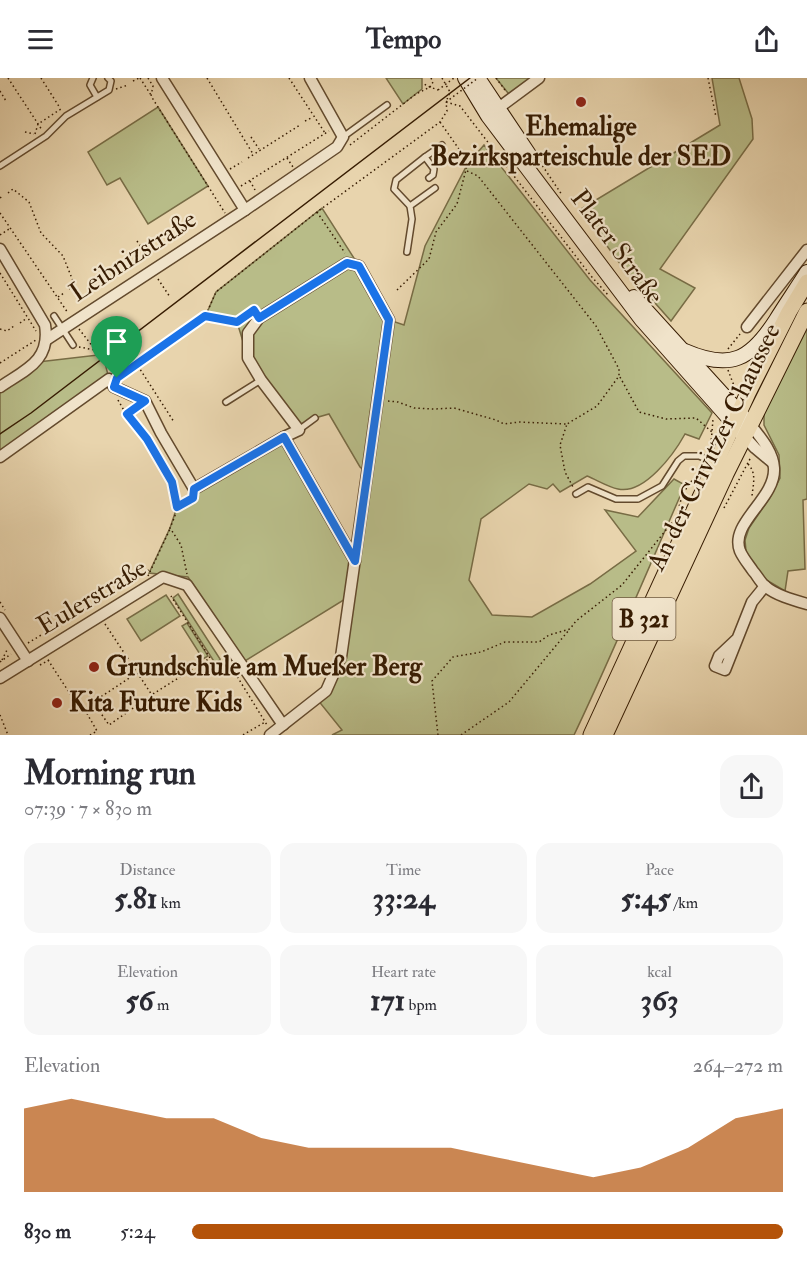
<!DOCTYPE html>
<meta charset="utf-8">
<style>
body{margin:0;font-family:"IM FELL Double Pica",serif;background:#f7f7f7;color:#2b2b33;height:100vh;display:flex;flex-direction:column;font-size:22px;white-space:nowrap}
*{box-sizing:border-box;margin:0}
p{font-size:20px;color:#7c7c81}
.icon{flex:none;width:33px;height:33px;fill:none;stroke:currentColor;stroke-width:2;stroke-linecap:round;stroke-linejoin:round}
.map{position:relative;height:657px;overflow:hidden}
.drawer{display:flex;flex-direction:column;background:#fff;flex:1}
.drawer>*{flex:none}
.pin{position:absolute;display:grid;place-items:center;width:51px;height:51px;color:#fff;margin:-62px -26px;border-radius:50% 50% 50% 0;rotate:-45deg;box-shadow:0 0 6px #0007}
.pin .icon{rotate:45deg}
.round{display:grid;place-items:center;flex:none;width:63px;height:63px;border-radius:18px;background:#f7f7f7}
.overview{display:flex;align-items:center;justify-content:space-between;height:102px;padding:0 24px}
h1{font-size:33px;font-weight:800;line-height:45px}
.figures{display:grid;grid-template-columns:repeat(3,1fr);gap:9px;height:102px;padding:6px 24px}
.figures div{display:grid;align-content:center;border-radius:15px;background:#f7f7f7;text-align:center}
.figures b{font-size:30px;font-weight:800}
.figures small{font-size:16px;font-weight:400}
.figures p{font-size:16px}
.chart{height:168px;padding:12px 24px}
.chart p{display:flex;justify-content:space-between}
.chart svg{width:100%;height:108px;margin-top:6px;fill:#b45309;opacity:.7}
ul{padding:0 24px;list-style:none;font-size:20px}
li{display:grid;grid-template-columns:96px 72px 1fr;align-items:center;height:45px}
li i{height:15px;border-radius:8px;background:#b45309}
header{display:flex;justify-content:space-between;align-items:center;height:78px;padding:0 24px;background:#fff;font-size:27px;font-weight:800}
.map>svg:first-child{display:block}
</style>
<header><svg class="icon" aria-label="menu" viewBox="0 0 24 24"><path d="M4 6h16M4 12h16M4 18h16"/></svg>Tempo<svg class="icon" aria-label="share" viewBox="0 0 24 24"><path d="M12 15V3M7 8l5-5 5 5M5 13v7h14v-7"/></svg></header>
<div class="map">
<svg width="807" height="657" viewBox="0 0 807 657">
<rect width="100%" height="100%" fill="#e8d4ad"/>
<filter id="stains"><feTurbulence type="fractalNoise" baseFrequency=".00333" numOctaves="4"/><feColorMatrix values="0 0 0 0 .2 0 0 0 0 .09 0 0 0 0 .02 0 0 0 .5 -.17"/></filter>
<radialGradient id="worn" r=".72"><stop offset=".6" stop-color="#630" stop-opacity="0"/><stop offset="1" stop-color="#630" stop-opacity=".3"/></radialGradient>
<!-- green -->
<g fill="#b8bc88" stroke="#786c45" stroke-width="1.5">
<path d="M386 0H422V11L403 26Z"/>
<path d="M496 0H539L512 20Z"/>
<path d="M712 0H739L752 41 753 61 660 191 695 210 671 243 617 182 581 131 720 47Z"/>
<path d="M158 29 208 108 148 146 120 100 107 107 88 74Z"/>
<path d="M484 67 590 202 712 335 699 361 685 356C674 376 644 417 618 411 608 409 597 402 587 398L560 414 553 406 547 411 529 406 481 441 469 502 492 537 532 539 590 506 636 473 605 432 638 439 674 401 685 407C648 491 613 575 574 657H332L342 652 317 621 341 579 350 518 245 583 188 499 149 495 170 450 177 429 193 420 194 411 284 359 355 481 367 395 360 389 329 336 315 340 299 352 248 280 237 244 205 239 216 214 322 130 359 188 389 242 404 247 425 168 467 87Z"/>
<path d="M807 247V421L803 422 805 491 788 493 785 513 763 500 751 484 746 473 745 462 749 450 769 421 780 400 779 377 764 347V328Z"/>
<path d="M98 277 105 285 109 301 0 379V309L38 284Z"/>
<path d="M178 516 220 581V582L215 585 173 520Z"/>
<path d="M166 517 180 538 141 563 127 541Z"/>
<path d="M187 545 208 578 203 581 182 548Z"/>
</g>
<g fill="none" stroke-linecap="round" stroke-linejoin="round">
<!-- lane casing -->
<g stroke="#634a2d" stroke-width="8">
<g id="lane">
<path d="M93 0 90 7 97 19"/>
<path d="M343 59 387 27"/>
<path d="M0 88 46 58 66 38 109 12 111 3 108 0"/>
<path d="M429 100 433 97 434 91 425 79 442 67"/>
<path d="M410 128 394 111 396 102 425 79"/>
<path d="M407 174 412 141 410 128 435 110"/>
<path d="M54 238 73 267"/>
<path d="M226 324 261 302"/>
<path d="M300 351 315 340"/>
<path d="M576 416 588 409 616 421H638L662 408 678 383 684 378H699L714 384"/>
</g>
</g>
<!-- street casing -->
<g stroke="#634a2d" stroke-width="13">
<g id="street">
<path d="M162 0 245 132 337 69 343 59 310 0"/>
<path d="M493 34 539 0"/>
<path d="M0 171 45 247C51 283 25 292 0 309"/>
<path d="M747 249 807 172"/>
<path d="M46 262 245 132"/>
<path d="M750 346C760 359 773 373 774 390 776 421 729 445 740 473 743 480 749 487 753 493 757 497 760 504 765 508 775 517 793 522 807 526"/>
<path d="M744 358 755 370 773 385"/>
<path d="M0 379 109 301 114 309 145 323 161 355 194 411 284 359"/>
<path d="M0 540 28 583"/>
<path d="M737 561 719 578 715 588 725 592 752 524 765 508"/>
<path d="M0 600 163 499 187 507 283 647"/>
<path d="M270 657 326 613 341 579 389 242 359 188 347 185 259 240 248 255V280L261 302 299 352 284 359 355 483"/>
</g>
</g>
<!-- secondary casing -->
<g stroke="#371c02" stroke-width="16">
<g id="secondary">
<path d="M465 0 488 38 641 241 741 354"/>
<path d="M478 0 530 78"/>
<path d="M634 219 746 342"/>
<path d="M685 273C731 293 751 281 776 242 786 226 797 210 807 194"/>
</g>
</g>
<!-- primary casing -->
<g stroke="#371c02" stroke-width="17">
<g id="primary">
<path d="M591 657 748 315 789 234 807 204"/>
<path d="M605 657 726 396 807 233"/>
</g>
</g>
<!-- path -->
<g stroke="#371c02" stroke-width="1.5" stroke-dasharray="1.5 3" stroke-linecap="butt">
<path d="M8 0 42 52"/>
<path d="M41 0 60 30"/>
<path d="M140 0 151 17"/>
<path d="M148 0 153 8 151 18 225 135"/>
<path d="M207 0 253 76"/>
<path d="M289 0 325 55"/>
<path d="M431 0 433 4 430 9 438 12"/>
<path d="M442 0 450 14 446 24 460 28 591 198 609 218"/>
<path d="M496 0 505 12"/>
<path d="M708 0 716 39"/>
<path d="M133 3 139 0"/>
<path d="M116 11 128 7"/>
<path d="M0 13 6 23"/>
<path d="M305 43 313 39"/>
<path d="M25 54 34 56"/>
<path d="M35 56 38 46 61 31"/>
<path d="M251 59 259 71"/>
<path d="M350 67 416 16 430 9 422 5"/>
<path d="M248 80 300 47"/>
<path d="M287 80 293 89"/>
<path d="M540 84 562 117"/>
<path d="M230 91 242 84"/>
<path d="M467 93 478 98 596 248 619 291V298L597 328 567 346"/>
<path d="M250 103 255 112"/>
<path d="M241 108 329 53"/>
<path d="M8 115 13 111 29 124 41 155 63 178 75 208 69 211"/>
<path d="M0 120 3 118"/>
<path d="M317 134 345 175"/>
<path d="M0 135 68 235"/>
<path d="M0 157 9 151"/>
<path d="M137 163 143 172"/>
<path d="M0 195 36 253"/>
<path d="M158 201 170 219"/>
<path d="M397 212 429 181 436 154 457 126 468 84 440 44"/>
<path d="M58 219 64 215"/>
<path d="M206 239 237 244 251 233"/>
<path d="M20 245 27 240"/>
<path d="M0 251 7 253 14 248"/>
<path d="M79 251 111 292"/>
<path d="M79 269 95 272"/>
<path d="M728 271 740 256"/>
<path d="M0 285 36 262"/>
<path d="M138 288 174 344"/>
<path d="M728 292 736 313"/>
<path d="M620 299 639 334 666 341 696 340 712 354"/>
<path d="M118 300 205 239 216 214 317 134 440 44 447 33 446 24"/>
<path d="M118 322 126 336"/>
<path d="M388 323 398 324 414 330 434 331 454 330 496 342 504 346 519 344 567 346 560 367 565 394 573 409"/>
<path d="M136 330 127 336C146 361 175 395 177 427 177 434 173 443 170 450L181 467 187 496"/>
<path d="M711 366 713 341"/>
<path d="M748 386C757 395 753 407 752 418"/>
<path d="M178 429 192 420"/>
<path d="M724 430 751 379"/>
<path d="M678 437C679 423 685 408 696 399"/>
<path d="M148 498 170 451"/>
<path d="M0 524 5 532"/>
<path d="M105 546 152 617 109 647 93 624 137 595"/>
<path d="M28 565 150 491"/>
<path d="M2 582 8 570"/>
<path d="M48 582 80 631 85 632 97 653 90 657"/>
<path d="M0 584 11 576"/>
<path d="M40 587 49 582"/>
<path d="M235 595 267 647"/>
<path d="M153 616 210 580 171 518"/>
<path d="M0 637 8 657"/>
<path d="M243 657 265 644"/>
<path d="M438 657 432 603 453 579 481 574 505 564H539L549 557 570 551 576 543 622 507 678 437"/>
<path d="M461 657 509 624 569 552"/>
</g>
<!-- lane -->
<use href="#lane" stroke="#f0e3ca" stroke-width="5"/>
<!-- street -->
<use href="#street" stroke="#f0e3ca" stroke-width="10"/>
<!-- secondary -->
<use href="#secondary" stroke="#f0e3ca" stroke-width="14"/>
<!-- primary -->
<use href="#primary" stroke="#e8d4ad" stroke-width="15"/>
<!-- tram -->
<path stroke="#371c02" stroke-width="1.5" d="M0 356 31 335 470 0"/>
<!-- path-bridge -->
<g stroke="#371c02" stroke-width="1.5" stroke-dasharray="1.5 3" stroke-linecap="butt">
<path d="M438 12 454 0"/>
<path d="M446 24 478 0"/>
</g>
</g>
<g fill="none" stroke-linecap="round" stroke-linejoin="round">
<!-- route casing -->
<g stroke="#fff" stroke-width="12">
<path id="route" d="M347 185 359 188 389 242 355 483 284 359 194 411 193 420 177 429 172 404 147 361 127 336 145 323 114 309 117 300 205 238 237 244 254 232 259 240Z"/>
</g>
<!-- route -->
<use href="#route" stroke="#1a73e8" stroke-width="8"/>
</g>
<!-- markers -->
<g fill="#8f2418" stroke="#f0e3ca" stroke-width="2">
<circle cx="581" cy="24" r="6"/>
<circle cx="94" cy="589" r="6"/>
<circle cx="57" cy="625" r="6"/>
</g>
<g text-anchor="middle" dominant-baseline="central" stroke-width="4.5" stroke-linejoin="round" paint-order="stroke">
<!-- shield labels -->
<rect fill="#f0e3ca" stroke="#6e583e" stroke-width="1.5" x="612.5" y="520" width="63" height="42" rx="4.5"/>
<g font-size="24" font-weight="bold" fill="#371c02">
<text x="644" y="541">B 321</text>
</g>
<!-- poi labels -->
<g font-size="26" font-weight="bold" fill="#371c02" stroke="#f0e3ca" text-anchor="start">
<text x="581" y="49" text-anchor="middle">Ehemalige<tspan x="581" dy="30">Bezirksparteischule der SED</tspan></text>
<text x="106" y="589">Grundschule am Mueßer Berg</text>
<text x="69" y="625">Kita Future Kids</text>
</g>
<!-- street labels -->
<g font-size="26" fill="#371c02" stroke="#f0e3ca">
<text transform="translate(617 169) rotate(53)">Plater Straße</text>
<text transform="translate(133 178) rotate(-33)">Leibnizstraße</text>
<text transform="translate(714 369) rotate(-64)">An der Crivitzer Chaussee</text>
<text transform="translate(92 519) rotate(-31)">Eulerstraße</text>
</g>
</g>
<rect width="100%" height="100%" filter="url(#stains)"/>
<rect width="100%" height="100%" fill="url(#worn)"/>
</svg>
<div class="pin" style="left:117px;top:300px;background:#1e9e55"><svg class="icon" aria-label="arrive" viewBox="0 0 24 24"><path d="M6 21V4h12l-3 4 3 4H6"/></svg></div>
</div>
<section class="drawer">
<div class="overview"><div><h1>Morning run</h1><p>07:39 · 7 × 830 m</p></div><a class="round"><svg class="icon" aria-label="share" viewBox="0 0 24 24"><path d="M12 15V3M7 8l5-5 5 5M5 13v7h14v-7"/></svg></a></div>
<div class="figures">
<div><p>Distance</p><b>5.81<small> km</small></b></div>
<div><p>Time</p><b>33:24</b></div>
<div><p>Pace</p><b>5:45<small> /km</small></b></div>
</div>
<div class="figures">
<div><p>Elevation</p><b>56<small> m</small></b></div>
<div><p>Heart rate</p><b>171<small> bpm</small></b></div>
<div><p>kcal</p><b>363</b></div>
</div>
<div class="chart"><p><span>Elevation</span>264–272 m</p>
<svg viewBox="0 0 160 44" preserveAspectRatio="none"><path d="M0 44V10L10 6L20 10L30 14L40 14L50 22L60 26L70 26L80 26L90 26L100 30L110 34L120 38L130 34L140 26L150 14L160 10V44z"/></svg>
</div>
<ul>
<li><b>830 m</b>5:24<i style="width:100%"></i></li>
</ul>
</section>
